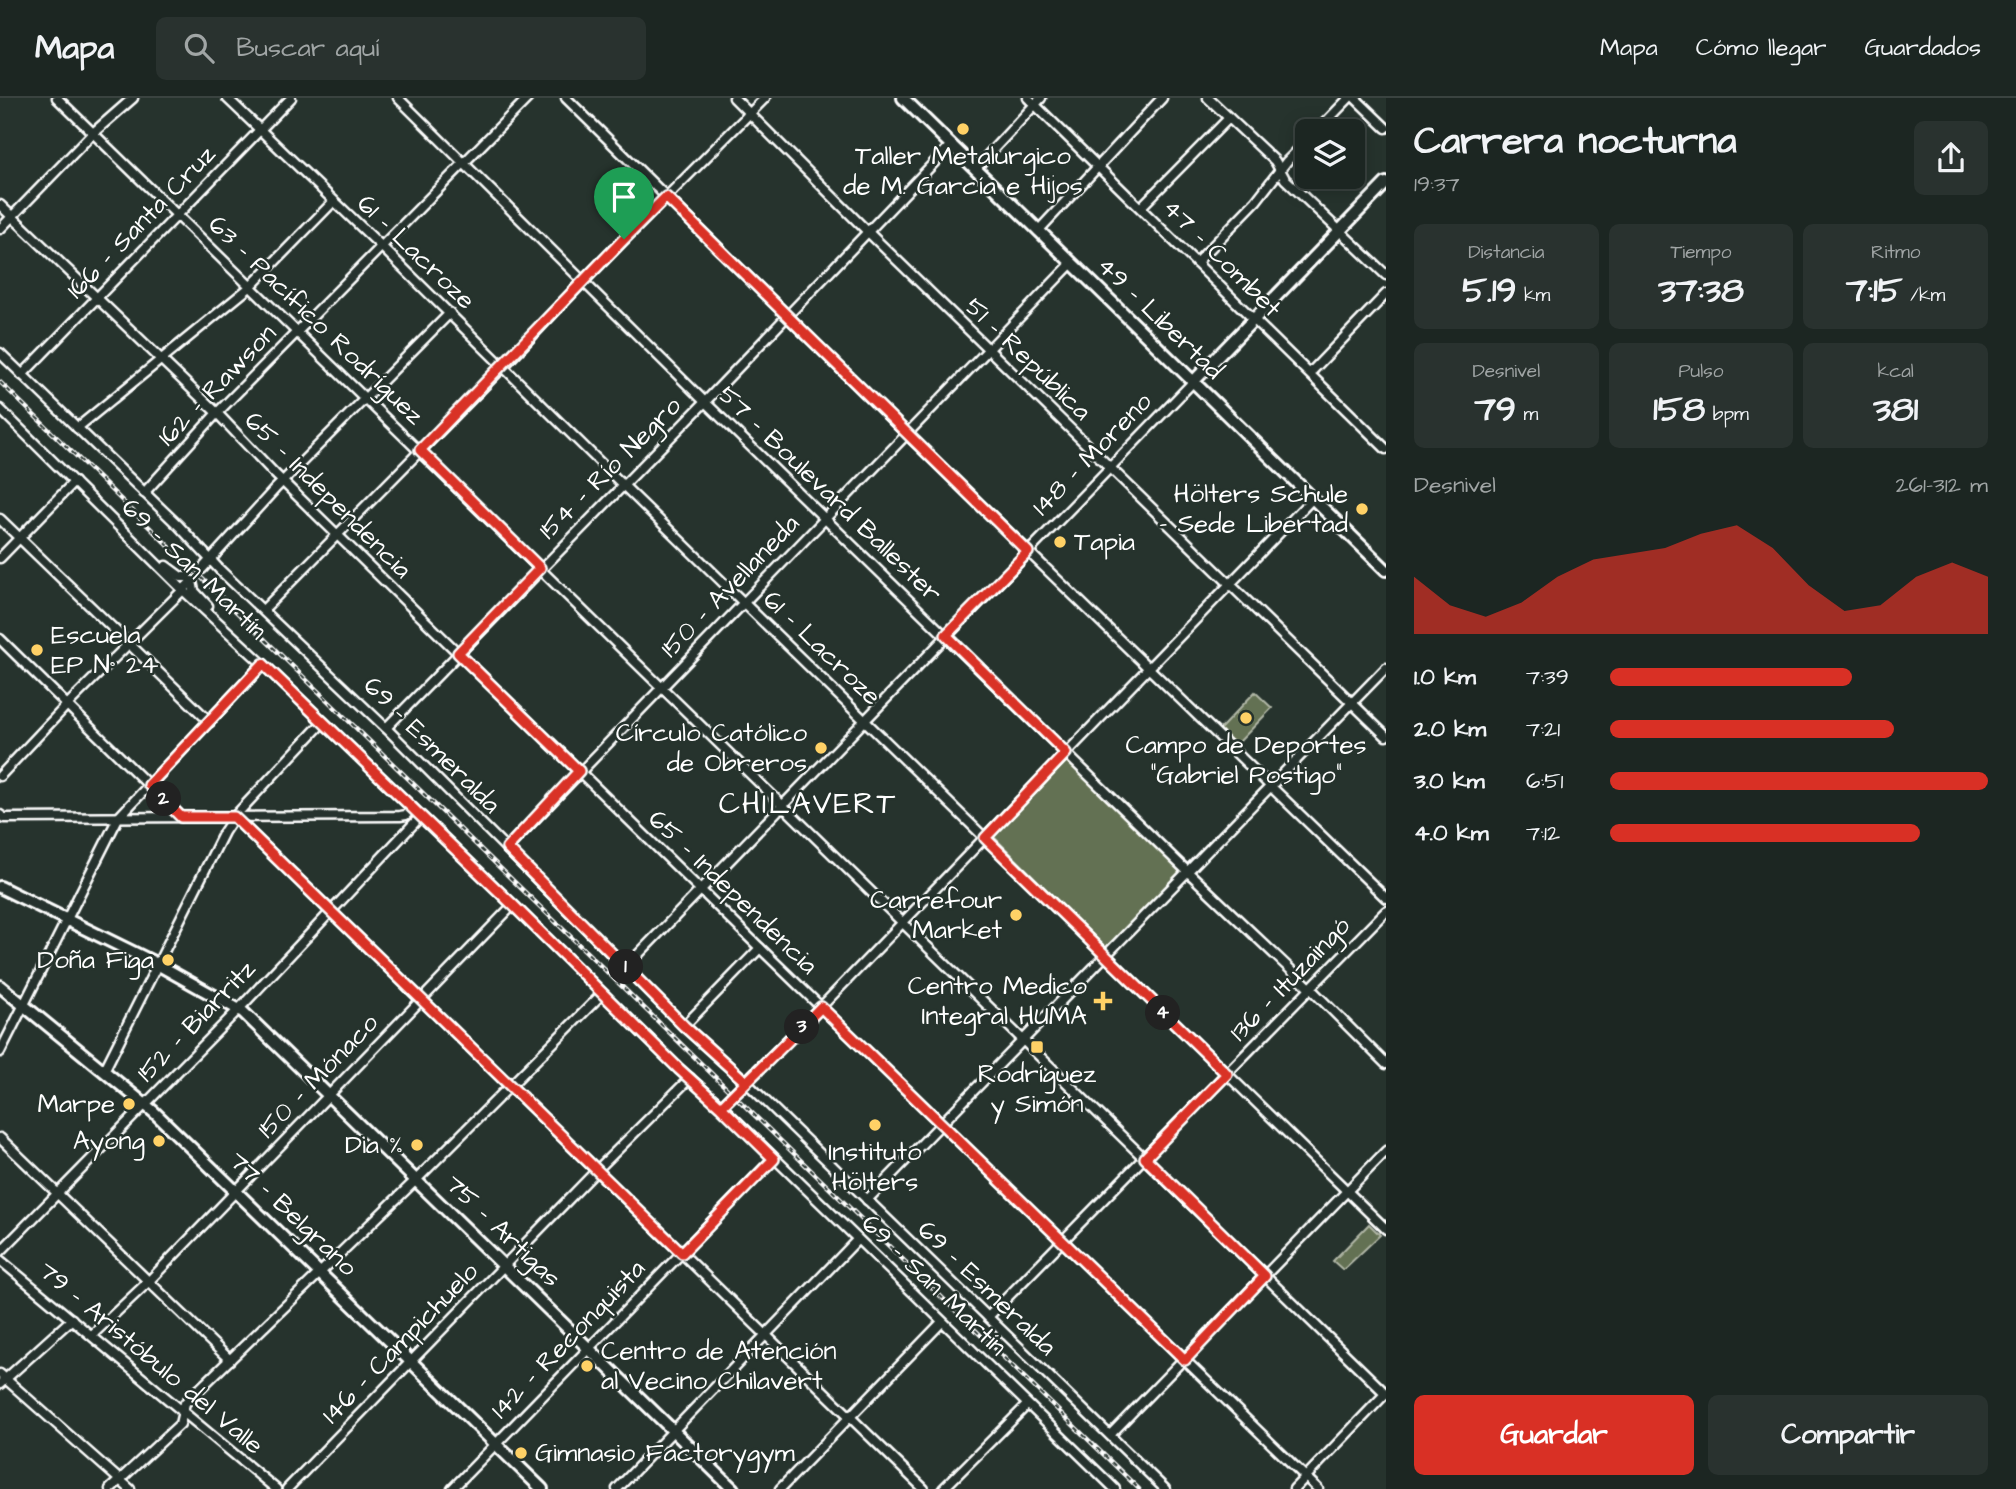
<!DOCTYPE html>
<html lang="es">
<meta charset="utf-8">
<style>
body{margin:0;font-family:"Architects Daughter",sans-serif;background:#29322f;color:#f1f3f6;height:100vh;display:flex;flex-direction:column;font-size:26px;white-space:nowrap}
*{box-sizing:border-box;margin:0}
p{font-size:23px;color:#a0a5a5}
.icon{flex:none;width:38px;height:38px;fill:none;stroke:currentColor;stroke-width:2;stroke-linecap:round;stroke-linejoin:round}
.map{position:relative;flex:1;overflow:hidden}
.details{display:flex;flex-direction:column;background:#1c2622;width:630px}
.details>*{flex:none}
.buttons{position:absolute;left:1295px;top:21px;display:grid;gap:14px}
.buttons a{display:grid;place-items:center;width:70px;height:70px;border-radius:10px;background:#1c2622;box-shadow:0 4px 18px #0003,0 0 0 2px #3a4340;font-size:35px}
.pin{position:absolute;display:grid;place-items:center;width:60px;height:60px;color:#fff;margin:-72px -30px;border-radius:50% 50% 50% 0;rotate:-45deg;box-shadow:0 0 7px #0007}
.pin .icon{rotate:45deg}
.km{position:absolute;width:35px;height:35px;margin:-18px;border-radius:50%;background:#222;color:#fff;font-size:19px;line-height:35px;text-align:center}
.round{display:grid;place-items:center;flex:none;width:74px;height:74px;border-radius:10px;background:#29322f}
.head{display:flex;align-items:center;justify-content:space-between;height:119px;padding:0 28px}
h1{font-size:38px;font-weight:800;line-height:52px}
.figures{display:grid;grid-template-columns:repeat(3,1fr);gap:10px;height:119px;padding:7px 28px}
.figures div{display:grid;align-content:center;border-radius:10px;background:#29322f;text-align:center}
.figures b{font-size:35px;font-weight:800}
.figures small{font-size:19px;font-weight:400}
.figures p{font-size:19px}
.chart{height:196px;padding:14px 28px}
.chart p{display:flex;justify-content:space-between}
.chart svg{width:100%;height:126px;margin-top:7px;fill:#d93025;opacity:.7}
.cta{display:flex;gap:14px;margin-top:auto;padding:14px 28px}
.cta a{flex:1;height:80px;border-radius:10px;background:#d93025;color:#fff;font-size:28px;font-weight:800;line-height:80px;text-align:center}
.cta a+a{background:#29322f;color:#f1f3f6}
ul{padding:0 28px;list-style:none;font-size:23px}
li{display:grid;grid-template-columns:112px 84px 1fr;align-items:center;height:52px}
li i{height:18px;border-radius:9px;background:#d93025}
header{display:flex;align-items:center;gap:42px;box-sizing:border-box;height:98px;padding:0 35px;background:#1c2622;border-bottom:2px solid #3a4340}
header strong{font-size:33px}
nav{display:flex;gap:38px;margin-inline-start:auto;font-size:24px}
.search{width:490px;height:63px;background:#29322f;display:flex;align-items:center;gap:18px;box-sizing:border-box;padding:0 24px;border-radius:10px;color:#a0a5a5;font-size:26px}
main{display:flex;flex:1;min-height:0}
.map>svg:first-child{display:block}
</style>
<header>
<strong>Mapa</strong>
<div class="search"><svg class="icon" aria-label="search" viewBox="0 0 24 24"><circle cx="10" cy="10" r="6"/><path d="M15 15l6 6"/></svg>Buscar aquí</div>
<nav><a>Mapa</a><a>Cómo llegar</a><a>Guardados</a></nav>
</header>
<main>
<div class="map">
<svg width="1386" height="1391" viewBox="0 0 1386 1391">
<rect width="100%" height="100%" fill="#26332d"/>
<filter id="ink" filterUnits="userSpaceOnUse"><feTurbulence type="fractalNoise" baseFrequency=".0143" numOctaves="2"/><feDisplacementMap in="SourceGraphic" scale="14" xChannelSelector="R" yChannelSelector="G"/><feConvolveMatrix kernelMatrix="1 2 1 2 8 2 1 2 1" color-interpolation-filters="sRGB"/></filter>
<g filter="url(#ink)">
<!-- green -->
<g fill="#647152" stroke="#b2b8a8" stroke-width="2">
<path d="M1255 594 1272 610 1236 647 1220 631Z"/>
<path d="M1068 658 1183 774 1107 852 992 737Z"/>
<path d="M1369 1126 1380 1137 1343 1172 1333 1163Z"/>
</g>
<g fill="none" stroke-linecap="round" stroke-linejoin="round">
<!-- street-tunnel -->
<path stroke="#3c4742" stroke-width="8" stroke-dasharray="8 4" stroke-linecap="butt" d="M187 479 198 468"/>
<!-- street casing -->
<g stroke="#fff" stroke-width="13">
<g id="street">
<path d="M57 0 1386 1296"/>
<path d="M227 0 382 149 623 387 1386 1131"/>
<path d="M398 0 705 304 1187 773 1311 891 1386 966"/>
<path d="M566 0 907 336 1386 800"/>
<path d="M734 0 867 133 1386 638"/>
<path d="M1028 0 1386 351"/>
<path d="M1208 0 1275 63 1285 81 1386 177"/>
<path d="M1355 0 1386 30"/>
<path d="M1317 33 1349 0"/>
<path d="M975 71 1041 0"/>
<path d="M0 107 217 315 275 376 760 850 1318 1391"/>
<path d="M1141 109 1229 20"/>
<path d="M0 131 93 35 133 0"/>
<path d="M1038 133 1162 0"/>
<path d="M1196 165 1256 103 1287 63 1307 43"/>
<path d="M0 255 179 428 220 472 386 630 684 928 746 984 1165 1391"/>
<path d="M1310 275 1386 196"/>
<path d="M22 277 291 0"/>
<path d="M0 311 183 492 263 566 513 807 679 971 721 1008 1115 1391"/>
<path d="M77 330 250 189 333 104"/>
<path d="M144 395 217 315 528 0"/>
<path d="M0 421 210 624"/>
<path d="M0 460 74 384"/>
<path d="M166 468 181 479H187"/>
<path d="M202 471 275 391 450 215"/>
<path d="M192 483 194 493 208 508"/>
<path d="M264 511 503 269 583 183 765 0"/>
<path d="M0 541 181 719"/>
<path d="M386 630 705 304 951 47"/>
<path d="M0 678 67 607 192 483"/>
<path d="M0 717 4 720 400 718 406 717 412 710"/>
<path d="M234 719 924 1391"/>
<path d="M507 750 1071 166"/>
<path d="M626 869 1193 284"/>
<path d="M684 928 760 850"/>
<path d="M0 954 118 720 263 566"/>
<path d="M104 973 224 734 234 719 323 624"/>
<path d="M721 1008 821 909 1313 400"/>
<path d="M0 1040 230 1262"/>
<path d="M867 1102 1386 570"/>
<path d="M0 1154 239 911 420 719"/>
<path d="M0 1162 276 1391"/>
<path d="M988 1219 1386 813"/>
<path d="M92 1237 148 1184 513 807"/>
<path d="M0 1276 130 1391"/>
<path d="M0 1286 72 1221"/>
<path d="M1110 1337 1386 1053"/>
<path d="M110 1391 180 1326 185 1305 417 1081 602 896"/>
<path d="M287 1391 598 1071 690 980"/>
<path d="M452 1391 773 1061"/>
<path d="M617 1391 857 1142"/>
<path d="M780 1391 942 1224"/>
<path d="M943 1391 1027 1307"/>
<path d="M1294 1391 1386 1295"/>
</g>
</g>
<!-- secondary casing -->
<g stroke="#fff" stroke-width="16">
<g id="secondary">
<path d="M903 0 1386 472"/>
<path d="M1193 284 1386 85"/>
<path d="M0 789 157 866 243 914 733 1391"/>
<path d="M0 888 154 1014 542 1391"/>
</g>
</g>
<!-- street -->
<use href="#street" stroke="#26332d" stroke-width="8"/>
<!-- secondary -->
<use href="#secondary" stroke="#26332d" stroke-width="10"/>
<!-- rail casing -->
<g stroke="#fff" stroke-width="4.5">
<path id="rail" d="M0 284 1139 1391"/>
</g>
<!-- rail -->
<use href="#rail" stroke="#26332d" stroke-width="2" stroke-dasharray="5" stroke-linecap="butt"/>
</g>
</g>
<g fill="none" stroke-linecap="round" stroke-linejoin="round" filter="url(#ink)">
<!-- route casing -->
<g stroke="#fff" stroke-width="14">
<path id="route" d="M624 141 420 352 540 470 458 555 579 673 507 750 684 928 746 984 721 1009 679 971 513 807 263 566 149 687 181 719H234L682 1155 774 1061 721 1009C755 976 788 943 821 909L1185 1262 1265 1178 1145 1060 1227 976 985 740 1066 655 946 537 1028 454 666 99 624 141"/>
</g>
<!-- route -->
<use href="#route" stroke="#d93025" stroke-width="9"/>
</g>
<!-- markers -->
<g fill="#ffd166" stroke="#26332d" stroke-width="2.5">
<circle cx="963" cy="31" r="7"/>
<circle cx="1362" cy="411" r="7"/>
<circle cx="1060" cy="444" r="7"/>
<circle cx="37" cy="552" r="7"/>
<circle cx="1246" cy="620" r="7"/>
<circle cx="821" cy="650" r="7"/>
<circle cx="1016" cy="817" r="7"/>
<circle cx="168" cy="862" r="7"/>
<path d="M1099.5 892.5h7v7h7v7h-7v7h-7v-7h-7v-7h7z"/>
<rect x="1030" y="942" width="14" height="14" rx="3.5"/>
<circle cx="129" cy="1006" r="7"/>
<circle cx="875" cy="1027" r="7"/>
<circle cx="159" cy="1043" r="7"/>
<circle cx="417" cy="1047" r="7"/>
<circle cx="587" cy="1268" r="7"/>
<circle cx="521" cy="1355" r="7"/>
</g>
<g text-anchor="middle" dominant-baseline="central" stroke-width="5" stroke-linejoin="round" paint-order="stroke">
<!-- poi labels -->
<g font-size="26" fill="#fff" stroke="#26332d" text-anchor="end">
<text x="963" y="58" text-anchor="middle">Taller Metalurgico<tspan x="963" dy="30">de M. García e Hijos</tspan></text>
<text x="1348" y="396">Hölters Schule<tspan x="1348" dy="30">- Sede Libertad</tspan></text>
<text x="1074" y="444" text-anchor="start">Tapia</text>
<text x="51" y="537" text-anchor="start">Escuela<tspan x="51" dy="30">EP N° 24</tspan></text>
<text x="807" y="635">Círculo Católico<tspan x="807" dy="30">de Obreros</tspan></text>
<text x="1246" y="647" text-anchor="middle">Campo de Deportes<tspan x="1246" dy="30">"Gabriel Postigo"</tspan></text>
<text x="1002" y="802">Carrefour<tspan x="1002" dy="30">Market</tspan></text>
<text x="154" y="862">Doña Figa</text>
<text x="1087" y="888">Centro Medico<tspan x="1087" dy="30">Integral HUMA</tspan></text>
<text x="1037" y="976" text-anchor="middle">Rodríguez<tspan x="1037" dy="30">y Simón</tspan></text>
<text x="115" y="1006">Marpe</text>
<text x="145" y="1043">Ayong</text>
<text x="403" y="1047">Dia %</text>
<text x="875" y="1054" text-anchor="middle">Instituto<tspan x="875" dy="30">Hölters</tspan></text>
<text x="601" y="1253" text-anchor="start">Centro de Atención<tspan x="601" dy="30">al Vecino Chilavert</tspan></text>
<text x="535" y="1355" text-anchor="start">Gimnasio Factorygym</text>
</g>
<!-- street labels -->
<g font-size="26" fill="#fff" stroke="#26332d">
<text transform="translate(141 124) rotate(-46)">166 - Santa Cruz</text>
<text transform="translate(416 154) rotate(44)">61 - Lacroze</text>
<text transform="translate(1222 160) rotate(45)">47 - Combet</text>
<text transform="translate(1160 220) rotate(44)">49 - Libertad</text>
<text transform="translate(316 222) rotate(44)">63 - Pacífico Rodríguez</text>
<text transform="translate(1028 261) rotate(44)">51 - República</text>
<text transform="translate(217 287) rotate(-46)">162 - Rawson</text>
<text transform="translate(1092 356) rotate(-46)">148 - Moreno</text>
<text transform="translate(610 370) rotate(-45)">154 - Río Negro</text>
<text transform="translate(830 396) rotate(44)">57 - Boulevard Ballester</text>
<text transform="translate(328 397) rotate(45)">65 - Independencia</text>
<text transform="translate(194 471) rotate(44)">69 - San Martín</text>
<text transform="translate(730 488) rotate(-46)">150 - Avellaneda</text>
<text transform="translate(822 550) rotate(44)">61 - Lacroze</text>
<text transform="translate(432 647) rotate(45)">69 - Esmeralda</text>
<text transform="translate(733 794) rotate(44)">65 - Independencia</text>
<text transform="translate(1290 881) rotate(-46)">136 - Ituzaingó</text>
<text transform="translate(196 923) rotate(-46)">152 - Biarritz</text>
<text transform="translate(318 978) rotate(-46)">150 - Mónaco</text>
<text transform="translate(293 1116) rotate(44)">77 - Belgrano</text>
<text transform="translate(503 1133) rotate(44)">75 - Artigas</text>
<text transform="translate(934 1187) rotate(44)">69 - San Martín</text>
<text transform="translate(987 1190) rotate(44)">69 - Esmeralda</text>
<text transform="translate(568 1241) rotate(-46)">142 - Reconquista</text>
<text transform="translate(400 1245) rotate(-46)">146 - Campichuelo</text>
<text transform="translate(151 1260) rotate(40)">79 - Aristóbulo del Valle</text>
</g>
<!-- quarter labels -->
<g font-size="30" letter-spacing="2" fill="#fff" stroke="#26332d">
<text x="808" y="706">CHILAVERT</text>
</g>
</g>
</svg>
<div class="buttons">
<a><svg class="icon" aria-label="layers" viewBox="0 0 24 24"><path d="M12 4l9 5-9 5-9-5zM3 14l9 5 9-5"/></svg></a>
</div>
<div class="pin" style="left:624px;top:141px;background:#1e9e55"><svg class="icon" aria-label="arrive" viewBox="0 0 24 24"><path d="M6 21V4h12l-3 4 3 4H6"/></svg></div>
<b class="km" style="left:626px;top:869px">1</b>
<b class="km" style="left:164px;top:701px">2</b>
<b class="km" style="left:802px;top:929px">3</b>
<b class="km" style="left:1163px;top:915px">4</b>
</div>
<section class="details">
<div class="head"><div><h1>Carrera nocturna</h1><p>19:37</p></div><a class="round"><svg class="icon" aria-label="share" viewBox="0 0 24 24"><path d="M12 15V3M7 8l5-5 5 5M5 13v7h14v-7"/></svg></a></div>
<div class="figures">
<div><p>Distancia</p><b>5.19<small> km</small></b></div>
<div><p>Tiempo</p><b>37:38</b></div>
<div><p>Ritmo</p><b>7:15<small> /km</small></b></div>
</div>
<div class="figures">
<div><p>Desnivel</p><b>79<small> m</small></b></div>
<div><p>Pulso</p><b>158<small> bpm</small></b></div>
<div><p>kcal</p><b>381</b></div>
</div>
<div class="chart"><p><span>Desnivel</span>261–312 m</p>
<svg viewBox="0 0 160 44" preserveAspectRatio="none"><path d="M0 44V24L10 34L20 38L30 33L40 24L50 18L60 16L70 14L80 9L90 6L100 14L110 27L120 36L130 34L140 24L150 19L160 24V44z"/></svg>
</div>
<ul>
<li><b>1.0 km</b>7:39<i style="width:64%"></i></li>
<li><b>2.0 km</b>7:21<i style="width:75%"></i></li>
<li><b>3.0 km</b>6:51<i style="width:100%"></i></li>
<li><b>4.0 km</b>7:12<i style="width:82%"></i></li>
</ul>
<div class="cta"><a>Guardar</a><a>Compartir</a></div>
</section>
</main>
